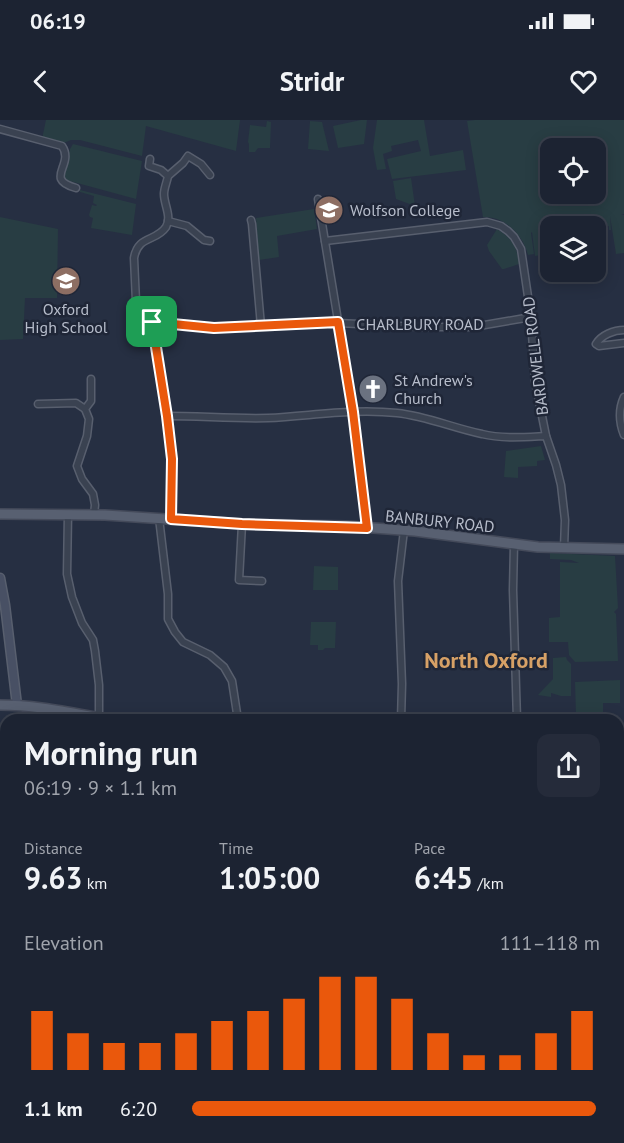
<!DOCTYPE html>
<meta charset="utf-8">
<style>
body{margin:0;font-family:"PT Sans",sans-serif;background:#252b3a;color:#f1f3f6;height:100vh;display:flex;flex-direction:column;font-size:22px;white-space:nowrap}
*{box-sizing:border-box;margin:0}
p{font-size:20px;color:#a0a4ac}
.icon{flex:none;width:33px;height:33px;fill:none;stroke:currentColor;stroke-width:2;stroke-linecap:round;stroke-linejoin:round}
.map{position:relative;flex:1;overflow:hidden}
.sheet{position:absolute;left:0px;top:594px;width:624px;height:429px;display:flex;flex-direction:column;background:#1c2332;border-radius:18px 18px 0 0;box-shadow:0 3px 15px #0003,0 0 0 2px #3a404d}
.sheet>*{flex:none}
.buttons{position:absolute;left:540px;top:18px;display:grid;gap:12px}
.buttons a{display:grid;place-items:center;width:66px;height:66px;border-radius:12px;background:#1c2332;box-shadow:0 3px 15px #0003,0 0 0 2px #3a404d;font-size:30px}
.pin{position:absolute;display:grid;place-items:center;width:51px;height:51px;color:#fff;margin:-26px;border-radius:12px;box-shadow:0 3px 9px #0006}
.round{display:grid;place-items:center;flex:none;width:63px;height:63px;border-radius:12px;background:#252b3a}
.headline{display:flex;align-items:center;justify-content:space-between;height:102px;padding:0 24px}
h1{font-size:33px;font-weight:700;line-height:45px}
.figures{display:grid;grid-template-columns:repeat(3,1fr);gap:9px;height:102px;padding:6px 24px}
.figures div{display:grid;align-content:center}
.figures b{font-size:30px;font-weight:700}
.figures small{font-size:16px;font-weight:400}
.figures p{font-size:16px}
.chart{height:168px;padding:12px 24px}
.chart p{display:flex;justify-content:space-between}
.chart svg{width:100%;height:108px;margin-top:6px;stroke:#ea580c;stroke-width:6}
ul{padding:0 24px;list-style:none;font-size:20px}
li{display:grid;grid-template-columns:96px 72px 1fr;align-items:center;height:45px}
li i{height:15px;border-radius:8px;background:#ea580c}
.status{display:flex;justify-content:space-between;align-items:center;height:42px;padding:0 30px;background:#1c2332;direction:ltr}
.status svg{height:16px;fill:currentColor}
header{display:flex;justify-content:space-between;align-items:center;height:78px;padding:0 24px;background:#1c2332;font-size:27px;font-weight:700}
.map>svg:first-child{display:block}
</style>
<div class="status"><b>06:19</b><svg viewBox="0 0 49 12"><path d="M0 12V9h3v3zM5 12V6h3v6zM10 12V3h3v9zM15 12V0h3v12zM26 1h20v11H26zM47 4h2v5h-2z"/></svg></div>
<header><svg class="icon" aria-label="back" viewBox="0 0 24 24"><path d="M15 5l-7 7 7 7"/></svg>Stridr<svg class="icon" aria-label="heart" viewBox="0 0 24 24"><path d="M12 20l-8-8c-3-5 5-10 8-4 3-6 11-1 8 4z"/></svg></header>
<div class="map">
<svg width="624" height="1023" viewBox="0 0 624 1023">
<rect width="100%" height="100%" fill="#262f42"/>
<!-- green -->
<g fill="#283d43" fill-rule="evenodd">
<path d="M46 0H240L236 31 146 6 142 36 80 20H71L61 24 42 19Z"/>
<path d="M361 0H367L364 24 338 28 333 6Z"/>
<path d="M377 0H424L430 36 463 30 466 50 392 59 387 39 421 31 418 20 391 26 392 31 383 34 386 49 377 50 373 28Z"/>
<path d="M475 0H624V94L621 95H624V133L616 134 610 96 611 110H609V106L597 108V111H596V106H550V134L535 136 532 112 531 113 534 134 528 135C523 115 505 96 483 97L467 1ZM550 28H596V74H550Z"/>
<path d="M267 1 271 2 270 28H258L255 32H249V24L248 22 250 5 266 7Z"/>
<path d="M310 1 322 2 329 31 308 29Z"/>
<path d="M73 24 142 41 136 79 66 60 63 54 70 29Z"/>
<path d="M411 58 415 86 396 79 393 61Z"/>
<path d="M80 70 136 84 132 115 91 108 93 98 90 97 89 95 92 85 96 86 97 85 93 83 94 76 80 72Z"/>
<path d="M314 89 317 109 277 116 279 137 259 140 256 98Z"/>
<path d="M0 97 58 109 57 178H25L23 219 0 220Z"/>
<path d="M497 109C513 119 517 127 519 144L504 149H502L489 131 487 125Z"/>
<path d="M541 326 545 340 537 341V346L518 347V358L504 357 506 331Z"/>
<path d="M550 433 615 436 618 488 614 492 616 494 618 541 575 542 569 535 568 522H549V498L560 497V442L579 443 571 440 550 439Z"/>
<path d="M314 446 338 447V470H313Z"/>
<path d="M311 502H336L335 528H325L323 530H318V525H310Z"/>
<path d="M566 537 567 540 571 544V576H561L551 573V577L538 575 553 559V538Z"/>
<path d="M620 560V583H603V595H576L575 562Z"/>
<path d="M0 1010H6V1017L244 1018 245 1023H0Z"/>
<path d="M285 1018 395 1023H257Z"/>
</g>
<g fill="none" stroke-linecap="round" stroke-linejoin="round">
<!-- stream -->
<g stroke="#3b4b6b" stroke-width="1.5">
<path d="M0 902 6 900"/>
<path d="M618 925 624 930"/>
<path d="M0 1002H6"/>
<path d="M265 1017 382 1023"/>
<path d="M589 1017 624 1022"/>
<path d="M251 1023 252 1017"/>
</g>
<!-- street casing -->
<g stroke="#585f6e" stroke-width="9">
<g id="street">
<path d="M0 9 62 26C75 45 43 59 76 68"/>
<path d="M150 39 149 46 161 50 168 56C167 62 164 68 164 74 164 85 172 96 166 107 156 122 138 115 134 138L136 182 134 192 136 198 139 201 214 208 338 203 421 207H473L531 197"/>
<path d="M168 56 183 43 188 36 201 44 210 55"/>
<path d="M318 79 353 292 367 408"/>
<path d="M251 100 252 104 261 206"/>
<path d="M168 101 187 106 204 120 210 121"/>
<path d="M325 121 487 102 501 106 508 111 514 117 521 129 531 197 535 261 546 316 556 345 561 365 565 400 564 428"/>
<path d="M152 202 167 296 172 339 171 399"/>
<path d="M624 210C614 210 601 215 596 224L599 226 624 223"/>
<path d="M91 259V281L85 289 89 299 87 316 77 346 82 359 93 374 95 385 94 395"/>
<path d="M624 277C618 290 619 302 624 315"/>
<path d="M38 284 76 283 85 289"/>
<path d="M167 296C200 296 235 299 268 298 311 296 354 288 397 293 426 296 453 308 482 314 502 319 525 317 546 316"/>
<path d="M68 394 67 454 72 477 82 503 93 520 95 531 99 565V598"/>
<path d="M159 398 168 474V499L175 512 183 522 210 535 224 547 232 561 238 600"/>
<path d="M242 404 239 460 262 461"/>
<path d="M514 424 513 470 517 600"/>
<path d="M401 600 402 564 398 461 404 410"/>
<path d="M0 667 6 671"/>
<path d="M618 749H624"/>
<path d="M0 867 6 866"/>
<path d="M618 882 624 884"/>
<path d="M0 934H6"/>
<path d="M618 976 624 979"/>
</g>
</g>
<!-- secondary casing -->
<g stroke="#585f6e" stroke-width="11">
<g id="secondary">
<path d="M0 458 5 485 17 585"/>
<path d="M618 829 624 831"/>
</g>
</g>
<!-- primary casing -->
<g stroke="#444a5a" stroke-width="12">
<g id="primary">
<path d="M0 394 105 395 242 404 346 406 415 411 538 427 624 429"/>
<path d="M0 585C38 585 76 594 113 600"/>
<path d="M618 629H624"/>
</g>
</g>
<!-- street -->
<use href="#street" stroke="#3a4251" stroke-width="6"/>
<!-- secondary -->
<use href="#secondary" stroke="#485064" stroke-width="8"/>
<!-- primary -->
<use href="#primary" stroke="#586071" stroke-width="9"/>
<!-- rail -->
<g stroke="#5c6578" stroke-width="1.5" stroke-dasharray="6 6" stroke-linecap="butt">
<path d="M0 986H6"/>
<path d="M0 995H6"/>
<path d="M0 1007H6"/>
<path d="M378 1017 441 1023"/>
<path d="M438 1017 492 1023"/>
<path d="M485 1019 513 1023"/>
</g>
</g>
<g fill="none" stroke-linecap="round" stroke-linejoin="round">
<!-- route casing -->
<g stroke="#fff" stroke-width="12">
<path id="route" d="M152 202 214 208 338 202 353 292 367 408 242 404 171 399 172 339 167 296Z"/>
</g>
<!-- route -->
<use href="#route" stroke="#ea580c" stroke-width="8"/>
</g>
<!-- icons -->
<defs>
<g id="university-disc" transform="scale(1.5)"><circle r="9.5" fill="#8d6e63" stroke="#1f2637"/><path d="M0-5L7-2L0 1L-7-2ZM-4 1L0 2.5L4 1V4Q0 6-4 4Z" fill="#fff"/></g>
<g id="school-disc" transform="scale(1.5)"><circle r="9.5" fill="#8d6e63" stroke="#1f2637"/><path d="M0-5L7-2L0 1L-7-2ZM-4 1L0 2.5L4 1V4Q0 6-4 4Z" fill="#fff"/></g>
<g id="church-disc" transform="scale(1.5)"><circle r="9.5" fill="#6b7280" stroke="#1f2637"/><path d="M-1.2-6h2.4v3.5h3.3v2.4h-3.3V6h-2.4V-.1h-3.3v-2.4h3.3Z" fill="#fff"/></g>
</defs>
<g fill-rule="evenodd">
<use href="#university-disc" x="329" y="90"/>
<use href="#school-disc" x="66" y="161"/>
<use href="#church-disc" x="373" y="269"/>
</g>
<g text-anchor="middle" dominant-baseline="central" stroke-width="5" stroke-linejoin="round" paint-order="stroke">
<!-- poi labels -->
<g font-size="16" fill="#b7bdcb" stroke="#1f2637" text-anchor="start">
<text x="350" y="90">Wolfson College</text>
<text x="66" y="189" text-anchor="middle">Oxford<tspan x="66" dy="18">High School</tspan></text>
<text x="394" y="260">St Andrew's<tspan x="394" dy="18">Church</tspan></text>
</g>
<!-- street labels -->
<g font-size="16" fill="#b7bdcb" stroke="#1f2637">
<text x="420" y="204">CHARLBURY ROAD</text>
<text transform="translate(535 236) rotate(-97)">BARDWELL ROAD</text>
<text transform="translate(440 401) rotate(6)">BANBURY ROAD</text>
</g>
<!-- district labels -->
<g font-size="22" font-weight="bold" fill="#d7a166" stroke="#1f2637">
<text x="486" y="540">North Oxford</text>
</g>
</g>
</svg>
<div class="buttons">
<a><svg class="icon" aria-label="locate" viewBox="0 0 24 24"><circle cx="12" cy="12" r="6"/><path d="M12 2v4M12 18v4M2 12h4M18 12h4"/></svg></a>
<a><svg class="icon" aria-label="layers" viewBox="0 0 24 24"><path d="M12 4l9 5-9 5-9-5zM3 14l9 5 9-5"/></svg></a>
</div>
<div class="pin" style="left:152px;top:202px;background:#1e9e55"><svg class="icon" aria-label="arrive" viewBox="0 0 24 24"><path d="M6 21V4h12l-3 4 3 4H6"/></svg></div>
<section class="sheet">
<div class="headline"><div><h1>Morning run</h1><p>06:19 · 9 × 1.1 km</p></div><a class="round"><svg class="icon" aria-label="share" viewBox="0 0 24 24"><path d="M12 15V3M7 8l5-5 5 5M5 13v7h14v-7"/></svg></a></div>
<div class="figures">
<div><p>Distance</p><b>9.63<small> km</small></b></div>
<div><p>Time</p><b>1:05:00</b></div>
<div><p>Pace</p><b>6:45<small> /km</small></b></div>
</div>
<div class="chart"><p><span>Elevation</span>111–118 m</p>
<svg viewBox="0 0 160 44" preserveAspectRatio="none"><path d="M5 44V20M15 44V29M25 44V33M35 44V33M45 44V29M55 44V24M65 44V20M75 44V15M85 44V6M95 44V6M105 44V15M115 44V29M125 44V38M135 44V38M145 44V29M155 44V20"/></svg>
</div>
<ul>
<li><b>1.1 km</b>6:20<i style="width:99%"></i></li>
</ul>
</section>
</div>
